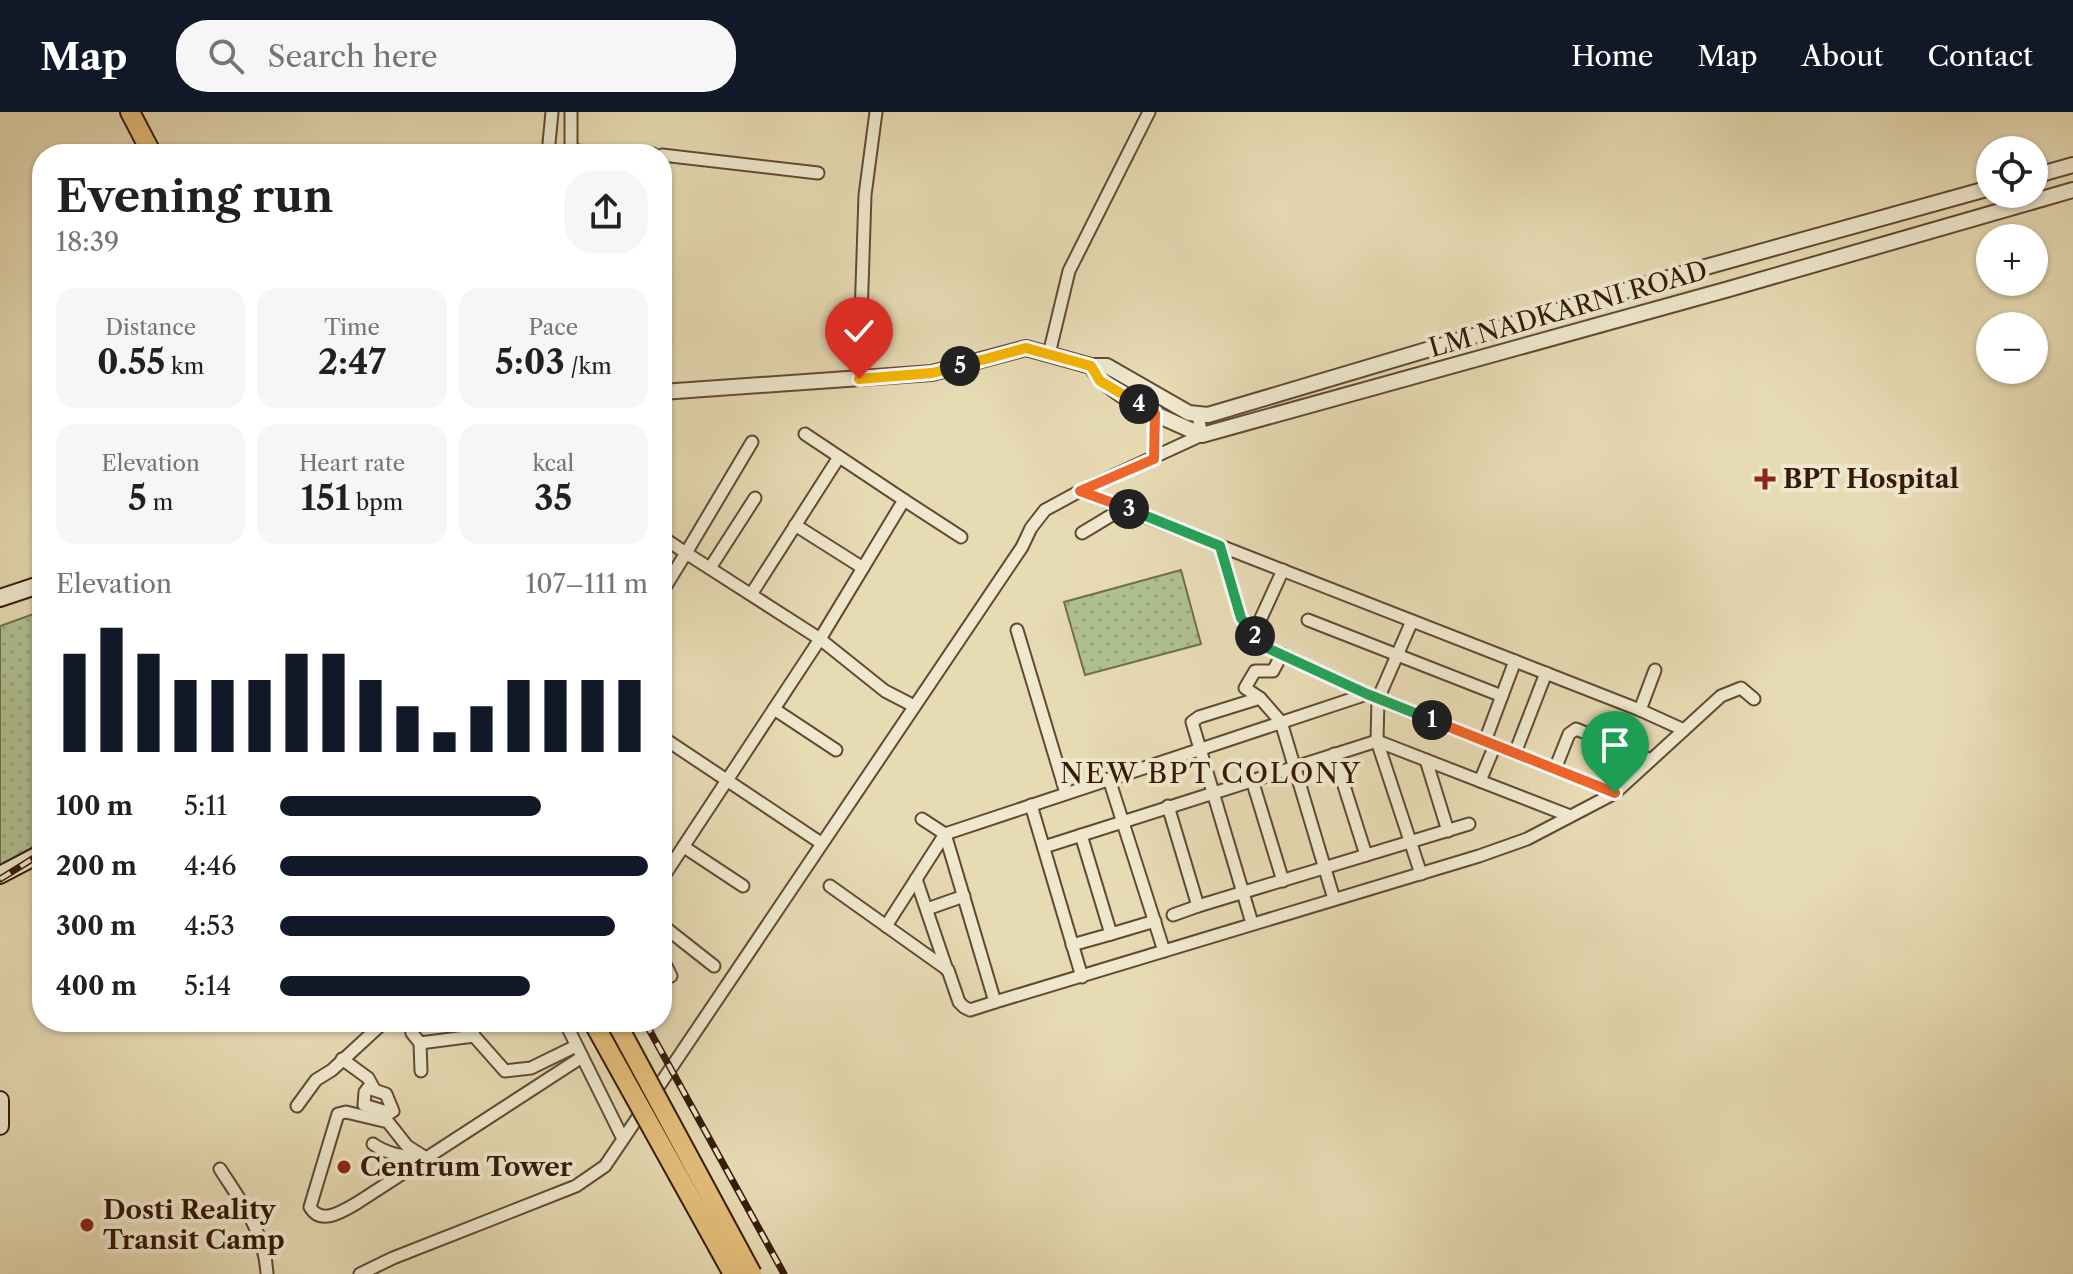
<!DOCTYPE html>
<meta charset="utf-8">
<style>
body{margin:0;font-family:"Libre Caslon Text",serif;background:#f6f6f6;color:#202124;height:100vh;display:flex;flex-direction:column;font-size:30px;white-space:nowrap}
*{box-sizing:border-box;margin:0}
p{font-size:26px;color:#757577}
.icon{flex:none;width:44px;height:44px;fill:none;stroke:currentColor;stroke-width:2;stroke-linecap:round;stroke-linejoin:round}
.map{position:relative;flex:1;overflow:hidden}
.side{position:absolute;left:32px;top:32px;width:640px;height:888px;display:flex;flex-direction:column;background:#fff;border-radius:32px;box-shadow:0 2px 6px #0004}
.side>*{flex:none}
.fabs{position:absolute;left:1976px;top:24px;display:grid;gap:16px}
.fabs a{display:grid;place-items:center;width:72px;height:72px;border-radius:50%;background:#fff;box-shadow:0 2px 6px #0004;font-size:40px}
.pin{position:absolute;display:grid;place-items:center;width:68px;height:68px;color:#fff;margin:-82px -34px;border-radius:50% 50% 50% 0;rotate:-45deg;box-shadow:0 0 8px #0007}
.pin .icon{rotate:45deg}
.km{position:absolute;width:40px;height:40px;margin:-20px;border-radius:50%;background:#222;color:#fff;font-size:22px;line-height:40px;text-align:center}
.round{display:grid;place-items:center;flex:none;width:84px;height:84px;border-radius:32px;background:#f6f6f6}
.summary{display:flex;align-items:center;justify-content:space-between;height:136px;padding:0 24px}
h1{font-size:44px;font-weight:800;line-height:60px}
.stats{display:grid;grid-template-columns:repeat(3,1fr);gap:12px;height:136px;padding:8px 24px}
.stats div{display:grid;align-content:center;border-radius:20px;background:#f6f6f6;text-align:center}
.stats b{font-size:34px;font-weight:800}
.stats small{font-size:22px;font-weight:400}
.stats p{font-size:22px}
.chart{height:224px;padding:16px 24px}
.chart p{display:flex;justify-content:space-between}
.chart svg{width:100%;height:144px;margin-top:8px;stroke:#111827;stroke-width:6}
ul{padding:0 24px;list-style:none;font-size:26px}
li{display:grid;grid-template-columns:128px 96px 1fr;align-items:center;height:60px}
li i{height:20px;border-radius:10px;background:#111827}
header{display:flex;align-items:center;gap:48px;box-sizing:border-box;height:112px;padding:0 40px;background:#111827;color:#fff}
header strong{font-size:38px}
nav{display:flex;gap:44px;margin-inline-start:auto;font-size:28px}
.search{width:560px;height:72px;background:#f6f6f6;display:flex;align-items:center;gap:20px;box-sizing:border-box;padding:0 28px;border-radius:32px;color:#757577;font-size:30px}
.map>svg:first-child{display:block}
</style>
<header>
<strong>Map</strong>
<div class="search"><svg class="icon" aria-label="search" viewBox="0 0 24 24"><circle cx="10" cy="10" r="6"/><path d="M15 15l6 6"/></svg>Search here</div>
<nav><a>Home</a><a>Map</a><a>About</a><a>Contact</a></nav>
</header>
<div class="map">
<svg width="2073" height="1162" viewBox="0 0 2073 1162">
<defs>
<pattern id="grass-dots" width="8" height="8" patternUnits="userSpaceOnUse" patternTransform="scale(2)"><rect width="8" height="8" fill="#afc192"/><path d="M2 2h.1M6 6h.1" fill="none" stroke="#97a57c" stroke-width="1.8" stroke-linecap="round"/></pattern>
</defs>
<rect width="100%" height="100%" fill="#e7dbb4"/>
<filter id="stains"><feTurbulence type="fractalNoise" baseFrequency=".0025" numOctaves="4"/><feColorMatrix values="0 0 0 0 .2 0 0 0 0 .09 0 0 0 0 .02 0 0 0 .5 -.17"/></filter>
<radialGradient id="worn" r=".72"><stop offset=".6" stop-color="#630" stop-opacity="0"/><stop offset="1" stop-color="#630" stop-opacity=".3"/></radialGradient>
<!-- grass -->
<g fill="url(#grass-dots)" stroke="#726e4c" stroke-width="2">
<path d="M1181 458 1201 532 1085 563 1064 490Z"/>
<path d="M42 499V730L0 753V514Z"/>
</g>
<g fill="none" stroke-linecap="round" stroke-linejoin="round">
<!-- minor casing -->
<g stroke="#624a32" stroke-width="15">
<g id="minor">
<path d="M571 37 589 42"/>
<path d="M548 42 552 0"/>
<path d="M571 42V0"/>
<path d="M639 42H653"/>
<path d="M662 43 818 61"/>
<path d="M1049 242 1069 159 1149 0"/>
<path d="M859 267 865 83 876 0"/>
<path d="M805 322 904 388"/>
<path d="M1154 347 1155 301"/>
<path d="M1080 379 1640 598 1684 618"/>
<path d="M795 413 863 456"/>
<path d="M1082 421 1125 395"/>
<path d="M662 425 686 441 752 330"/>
<path d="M1220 434 1241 506 1255 522"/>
<path d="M710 456 755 386"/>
<path d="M1283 458 1256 517 1257 528 1263 534 1378 587 1615 681"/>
<path d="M662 480 686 441 820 527 885 579 914 594"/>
<path d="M752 481 839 345"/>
<path d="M1308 508 1502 584"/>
<path d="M1412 509 1378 587 1377 629 1421 762"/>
<path d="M1017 518 1066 681"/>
<path d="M1260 586 1245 576 1255 559H1273L1282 542"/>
<path d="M774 597 836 638"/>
<path d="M1640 598 1655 558"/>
<path d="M662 625 821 731"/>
<path d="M1485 629 1515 549"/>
<path d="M1515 641 1546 561"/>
<path d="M1334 642 1366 743"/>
<path d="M1426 648 1448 719"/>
<path d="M1555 657 1569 622 1576 617 1651 648"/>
<path d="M1109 667 1164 839"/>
<path d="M1252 668 1283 769"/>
<path d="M1480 669 1495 633"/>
<path d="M1031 693 1082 865"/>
<path d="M1168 694 1198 794 1469 712"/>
<path d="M922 707 945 722 995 890 1479 744 1527 727 1615 681 1721 584 1741 576 1754 587"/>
<path d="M1081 723 1111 822 1155 809"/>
<path d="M684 735 743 774"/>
<path d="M1044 735 1377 629 1570 704"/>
<path d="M662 767 820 527 904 388 961 425"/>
<path d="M916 767 947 858"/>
<path d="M830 774 948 858 959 890 964 895 970 898 995 890"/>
<path d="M927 797 964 784"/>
<path d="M1173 803 1198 794"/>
<path d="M1252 811 1192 610 1199 605 1260 586 1281 610 1334 787"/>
<path d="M662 813 714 854"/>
<path d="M886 814 945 722 1367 582"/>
<path d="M1072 833 1111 822"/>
<path d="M662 846 671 864"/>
<path d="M409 910 412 921 420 931 474 924"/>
<path d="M471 910 474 924 505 959 531 956 576 934"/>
<path d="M565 910 623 1027"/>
<path d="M420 931 421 959"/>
<path d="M342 947 368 966 374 977"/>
<path d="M368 976 386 982 393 999 390 1001 364 993 365 980Z"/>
<path d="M297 994 316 968 332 958 384 910"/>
<path d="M373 1032C387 1042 404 1045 421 1046"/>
<path d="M426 1046 407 1034 388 1010 346 1000 338 1002 310 1095C321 1114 343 1099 357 1091L582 945"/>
<path d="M220 1057C242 1091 265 1121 267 1162"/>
<path d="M360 1162 393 1146 576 1074 605 1054 1022 435 1031 416 1045 398 1080 379 1202 323 1198 304"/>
</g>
</g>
<!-- tertiary casing -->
<g stroke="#624a32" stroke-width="18">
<g id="tertiary">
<path d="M2034 64 2073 53"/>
<path d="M1091 254C1112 287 1167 307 1202 323L1729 177 2073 78"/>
<path d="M662 280 932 261 1026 236 1091 254H1107L1189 301 1208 303 1702 156 1990 76"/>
</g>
</g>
<!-- secondary casing -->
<g stroke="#361a07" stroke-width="20">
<g id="secondary">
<path d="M0 486 42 472"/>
<path d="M0 763 42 741"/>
<path d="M0 988V1014"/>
</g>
</g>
<!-- primary casing -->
<g stroke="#361a07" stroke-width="22">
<path id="primary" d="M130 0 152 42"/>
</g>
<!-- minor -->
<use href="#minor" stroke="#efe8ce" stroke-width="11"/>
<!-- tertiary -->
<use href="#tertiary" stroke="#efe8ce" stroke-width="14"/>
<!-- secondary -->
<use href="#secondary" stroke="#efe8ce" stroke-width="16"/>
<!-- primary -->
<use href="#primary" stroke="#e4be7a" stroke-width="18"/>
<!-- rail casing -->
<g stroke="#361a07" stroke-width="7">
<g id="rail">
<path d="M0 767 42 741"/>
<path d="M645 910 784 1162"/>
</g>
</g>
<!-- rail -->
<use href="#rail" stroke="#efe8ce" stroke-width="4" stroke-dasharray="12" stroke-linecap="butt"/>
<!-- primary-bridge casing -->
<g stroke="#361a07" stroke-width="22" stroke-linecap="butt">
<g id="primary-bridge">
<path d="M593 910 733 1162"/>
<path d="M616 910 752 1162"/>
</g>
</g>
<!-- primary-bridge -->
<use href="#primary-bridge" stroke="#e4be7a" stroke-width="18"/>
</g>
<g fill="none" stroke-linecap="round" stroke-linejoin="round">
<!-- split-1 casing -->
<g stroke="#fff" stroke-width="16">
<path id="split-1" d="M1432 608 1615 681"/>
</g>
<!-- split-2 casing -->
<g stroke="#fff" stroke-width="16">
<path id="split-2" d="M1255 524 1263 534 1367 582 1432 608"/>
</g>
<!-- split-3 casing -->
<g stroke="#fff" stroke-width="16">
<path id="split-3" d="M1129 397 1220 434 1241 506 1255 524"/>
</g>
<!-- split-4 casing -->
<g stroke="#fff" stroke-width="16">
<path id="split-4" d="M1129 397 1080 379 1154 347 1155 301 1139 292"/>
</g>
<!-- split-5 casing -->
<g stroke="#fff" stroke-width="16">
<path id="split-5" d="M960 254 1026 236 1091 254 1100 269 1139 292"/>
</g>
<!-- split-6 casing -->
<g stroke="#fff" stroke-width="16">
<path id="split-6" d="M859 267 932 261 960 254"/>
</g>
<!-- split-1 -->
<use href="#split-1" stroke="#f0652b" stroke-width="10"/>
<!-- split-2 -->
<use href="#split-2" stroke="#22a559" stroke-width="10"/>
<!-- split-3 -->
<use href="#split-3" stroke="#22a559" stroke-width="10"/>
<!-- split-4 -->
<use href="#split-4" stroke="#f0652b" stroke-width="10"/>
<!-- split-5 -->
<use href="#split-5" stroke="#f5b400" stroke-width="10"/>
<!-- split-6 -->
<use href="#split-6" stroke="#f5b400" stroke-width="10"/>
</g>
<!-- markers -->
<g fill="#8f2418" stroke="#efe8ce" stroke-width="3">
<path d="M1761 355h8v8h8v8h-8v8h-8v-8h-8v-8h8z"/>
<circle cx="344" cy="1055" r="8"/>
<circle cx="87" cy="1113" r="8"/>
</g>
<g text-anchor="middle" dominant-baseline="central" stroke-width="8" stroke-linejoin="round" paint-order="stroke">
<!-- street labels -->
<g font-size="26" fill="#361a07" stroke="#efe8ce">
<text transform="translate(1568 197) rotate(-16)">LM NADKARNI ROAD</text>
</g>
<!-- poi labels -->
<g font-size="26" font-weight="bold" fill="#361a07" stroke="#efe8ce" text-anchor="start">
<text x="1783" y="367">BPT Hospital</text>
<text x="360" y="1055">Centrum Tower</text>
<text x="103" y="1098">Dosti Reality<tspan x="103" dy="30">Transit Camp</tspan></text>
</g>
<!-- neighbourhood labels -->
<g font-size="28" letter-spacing="2" fill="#361a07" stroke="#efe8ce">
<text x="1211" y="661">NEW BPT COLONY</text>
</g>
</g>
<rect width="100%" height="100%" filter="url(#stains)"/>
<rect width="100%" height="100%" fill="url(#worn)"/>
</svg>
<div class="fabs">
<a><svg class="icon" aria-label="locate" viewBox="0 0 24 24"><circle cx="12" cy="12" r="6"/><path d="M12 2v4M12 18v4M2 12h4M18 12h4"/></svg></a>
<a>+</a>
<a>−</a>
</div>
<div class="pin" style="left:1615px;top:681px;background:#1e9e55"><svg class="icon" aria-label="arrive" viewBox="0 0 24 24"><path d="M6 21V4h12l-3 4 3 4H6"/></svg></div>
<div class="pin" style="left:859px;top:267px;background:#d93025"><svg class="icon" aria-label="check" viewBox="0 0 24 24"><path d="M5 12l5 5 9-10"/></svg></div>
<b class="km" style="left:1432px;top:608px">1</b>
<b class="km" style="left:1255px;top:524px">2</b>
<b class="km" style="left:1129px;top:397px">3</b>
<b class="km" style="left:1139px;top:292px">4</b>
<b class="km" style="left:960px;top:254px">5</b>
<section class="side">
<div class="summary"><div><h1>Evening run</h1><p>18:39</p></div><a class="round"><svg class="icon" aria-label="share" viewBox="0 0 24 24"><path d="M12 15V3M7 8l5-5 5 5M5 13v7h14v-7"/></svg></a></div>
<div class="stats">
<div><p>Distance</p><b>0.55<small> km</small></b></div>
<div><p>Time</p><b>2:47</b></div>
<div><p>Pace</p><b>5:03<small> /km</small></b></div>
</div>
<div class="stats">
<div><p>Elevation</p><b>5<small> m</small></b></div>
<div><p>Heart rate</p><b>151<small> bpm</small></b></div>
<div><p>kcal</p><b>35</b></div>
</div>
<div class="chart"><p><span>Elevation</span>107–111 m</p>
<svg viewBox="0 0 160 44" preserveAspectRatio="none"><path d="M5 44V14M15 44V6M25 44V14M35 44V22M45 44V22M55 44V22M65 44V14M75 44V14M85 44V22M95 44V30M105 44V38M115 44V30M125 44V22M135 44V22M145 44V22M155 44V22"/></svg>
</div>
<ul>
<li><b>100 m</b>5:11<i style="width:71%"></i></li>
<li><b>200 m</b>4:46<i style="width:100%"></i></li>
<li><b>300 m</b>4:53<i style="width:91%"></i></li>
<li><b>400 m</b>5:14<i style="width:68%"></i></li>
</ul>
</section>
</div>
